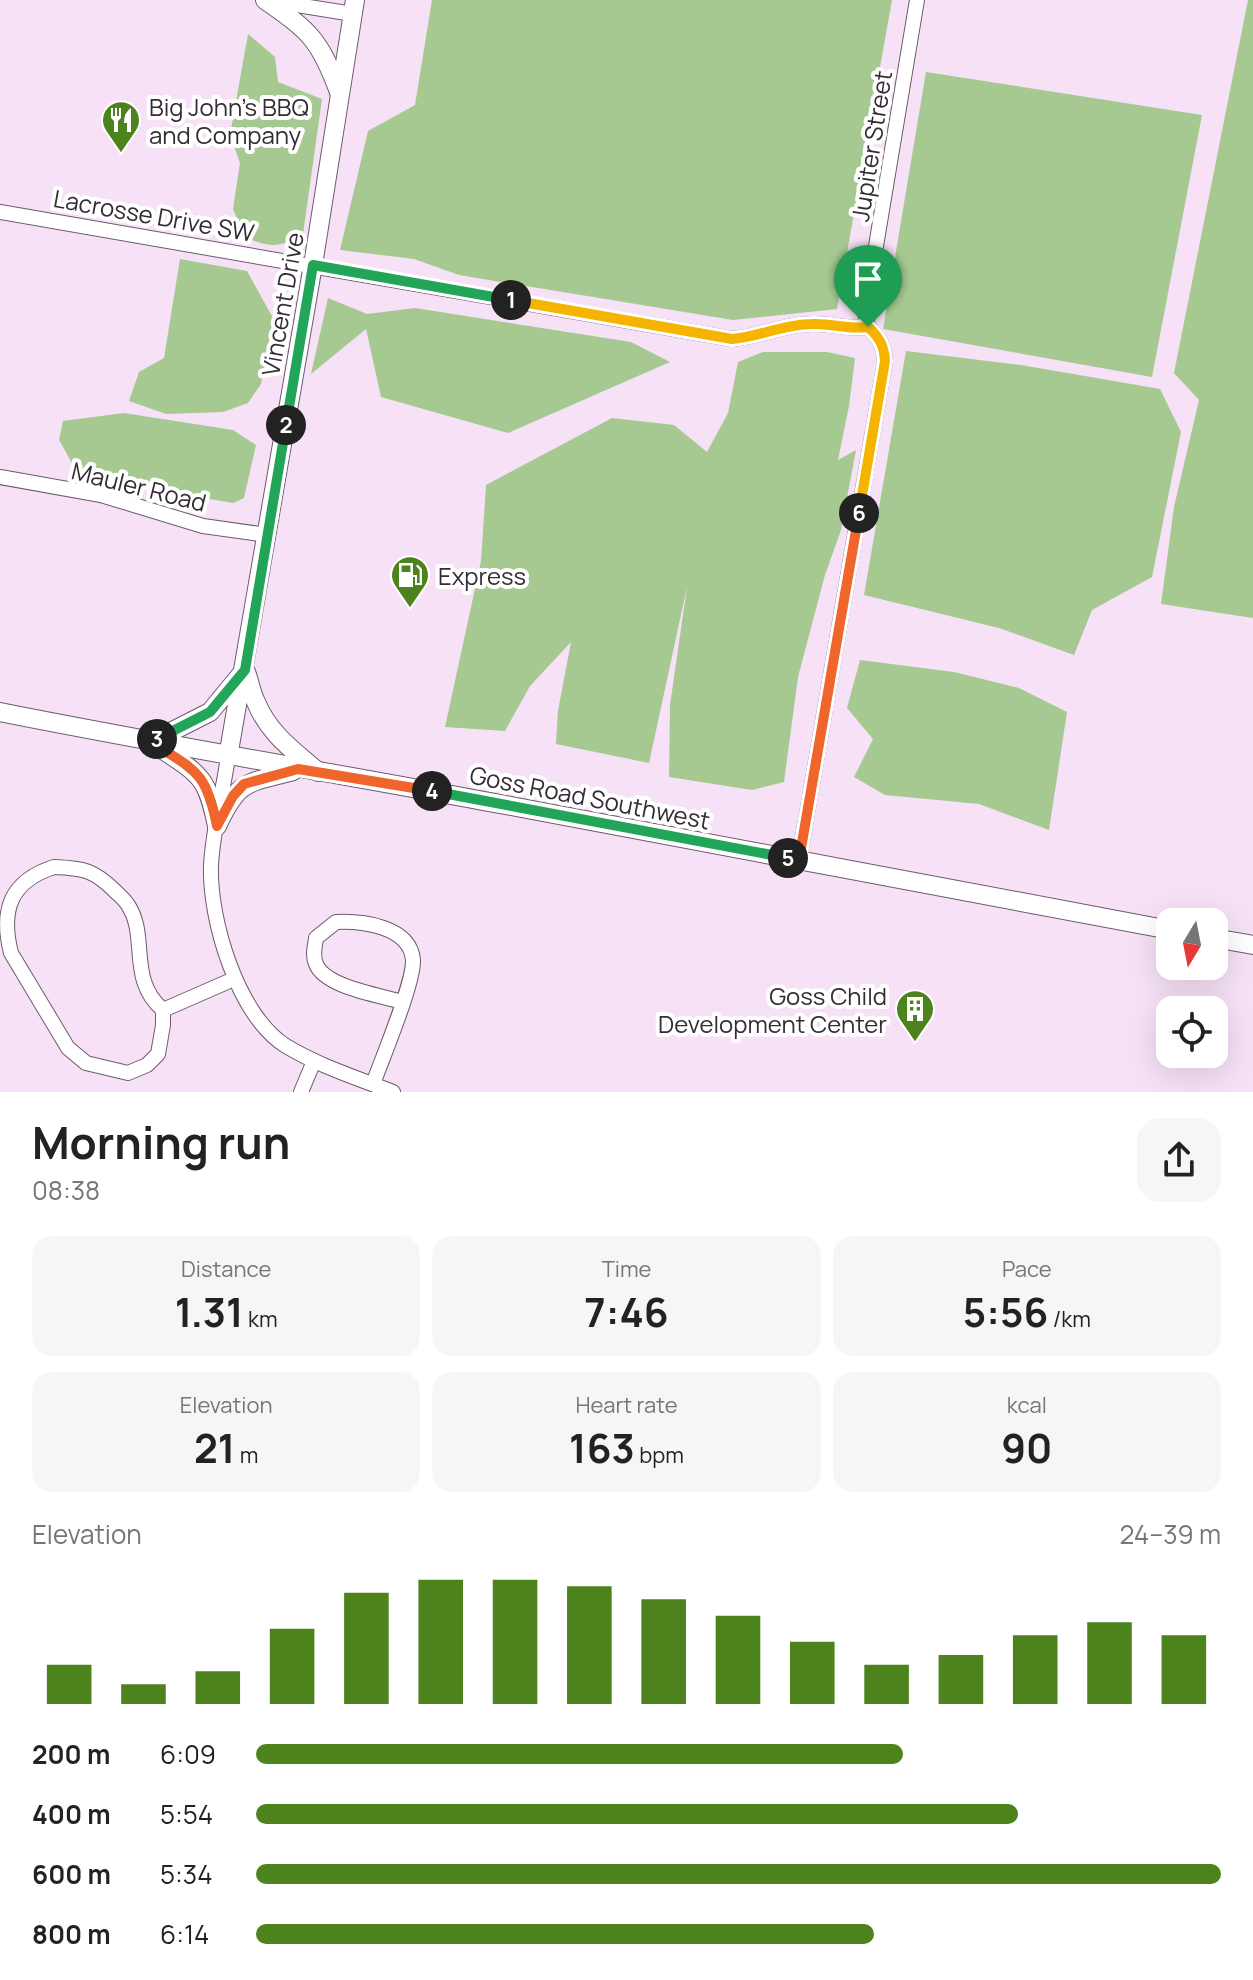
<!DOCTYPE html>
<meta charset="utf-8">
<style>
body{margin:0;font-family:Manrope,sans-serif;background:#f6f6f6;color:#222;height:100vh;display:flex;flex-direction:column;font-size:30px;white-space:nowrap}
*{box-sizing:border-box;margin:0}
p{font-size:26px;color:#767676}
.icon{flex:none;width:44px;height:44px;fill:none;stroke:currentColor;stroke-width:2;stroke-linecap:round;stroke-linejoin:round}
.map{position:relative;height:1092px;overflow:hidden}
.side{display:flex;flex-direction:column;background:#fff;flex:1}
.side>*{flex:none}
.needle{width:52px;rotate:190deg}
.tools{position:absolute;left:1156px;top:908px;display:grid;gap:16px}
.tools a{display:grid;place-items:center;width:72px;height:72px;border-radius:16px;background:#fff;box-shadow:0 8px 32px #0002;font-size:40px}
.pin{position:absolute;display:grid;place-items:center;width:68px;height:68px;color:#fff;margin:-82px -34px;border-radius:50% 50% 50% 0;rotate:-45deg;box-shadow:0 0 8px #0007}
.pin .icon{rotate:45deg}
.km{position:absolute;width:40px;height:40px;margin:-20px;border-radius:50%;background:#222;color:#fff;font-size:22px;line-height:40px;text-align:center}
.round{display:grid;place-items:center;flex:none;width:84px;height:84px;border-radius:24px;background:#f6f6f6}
.overview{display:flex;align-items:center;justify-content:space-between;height:136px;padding:0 32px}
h1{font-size:44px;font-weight:700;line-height:60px}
.figures{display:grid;grid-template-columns:repeat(3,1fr);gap:12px;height:136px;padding:8px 32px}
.figures div{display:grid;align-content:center;border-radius:20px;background:#f6f6f6;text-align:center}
.figures b{font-size:40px;font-weight:700}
.figures small{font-size:22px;font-weight:400}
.figures p{font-size:22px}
.chart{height:224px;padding:16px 32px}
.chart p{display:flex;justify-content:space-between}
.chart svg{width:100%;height:144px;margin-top:8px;stroke:#4c831c;stroke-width:6}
ul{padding:0 32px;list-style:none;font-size:26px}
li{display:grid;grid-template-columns:128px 96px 1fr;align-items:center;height:60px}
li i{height:20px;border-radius:10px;background:#4c831c}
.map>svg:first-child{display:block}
</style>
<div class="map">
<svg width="1253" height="1092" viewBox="0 0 1253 1092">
<rect width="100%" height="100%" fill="#f6e1f6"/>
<!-- green -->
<g fill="#a6c991">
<path d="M432 0H892L837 309 733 320 459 275 414 259 340 250 368 131 415 105Z"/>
<path d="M1248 0H1253V618L1161 604 1174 507 1199 400 1174 373Z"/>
<path d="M248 34 275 57 278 82 322 99 303 234C280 248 269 248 245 237L233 209 240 163 230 135Z"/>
<path d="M926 72 1202 115 1152 377 883 329Z"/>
<path d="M180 259 247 271 273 318 261 384 248 403 223 412 166 414 129 401 139 372 164 358Z"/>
<path d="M328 298 367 314 415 308 631 342 670 362 508 433 381 397 366 329 311 374Z"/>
<path d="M906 351 1021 365 1160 389 1181 432 1152 577 1092 610 1074 655 999 628 864 595Z"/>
<path d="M763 352H827L855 358 849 406 838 460 856 450 841 530 825 575 798 677 784 782 752 790 669 777 670 705 687 587 649 763 556 744 558 711 571 642 530 686 505 731 445 727 481 561 486 485 612 418 674 425 707 452 728 413 738 362Z"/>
<path d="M124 413 233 430 256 445 244 498 233 503 80 477 59 440 63 421Z"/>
<path d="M860 660 954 672 1019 688 1067 712 1049 830 979 804 885 795 854 777 873 739 847 708Z"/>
</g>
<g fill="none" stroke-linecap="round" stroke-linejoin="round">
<!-- street casing -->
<g stroke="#6d5b6d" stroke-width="16">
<g id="street">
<path d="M266 0 353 14"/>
<path d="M0 212 732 339C759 337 784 324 812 324 831 323 848 330 868 327"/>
<path d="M0 477 101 495 203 526 267 535"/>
<path d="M228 757C223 792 213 829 211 865 209 920 238 1016 286 1046 319 1066 357 1078 393 1092"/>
<path d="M799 860 885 361C884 345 879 337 868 327L865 312 917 0"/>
<path d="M54 867C83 868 94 870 115 891 119 895 125 900 128 905 149 937 127 979 163 1010V1025L158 1054 147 1065 128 1073 86 1063 68 1048 11 953C0 909 11 881 54 867Z"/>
<path d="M163 1010 234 979"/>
<path d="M373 1084C382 1059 414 983 413 960 410 926 362 921 336 922L316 938C315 947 312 955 316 964 325 987 379 995 402 1002"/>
<path d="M301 1092 314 1061"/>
</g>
</g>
<!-- secondary casing -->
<g stroke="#6d5b6d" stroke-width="20">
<g id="secondary">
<path d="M265 0C310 31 320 40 339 92"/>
<path d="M246 672C250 682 251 693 256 702 269 734 293 750 318 772"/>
<path d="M0 712C170 746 341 774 511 806 731 846 950 890 1170 930"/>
<path d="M151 742 210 712 243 672"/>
<path d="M160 748C201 775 207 777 217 826"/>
<path d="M228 757 313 265 355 0"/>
<path d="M217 826C239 779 246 784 293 771"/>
<path d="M1214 938 1253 945"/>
</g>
</g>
<!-- street -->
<use href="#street" stroke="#fff" stroke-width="14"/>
<!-- secondary -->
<use href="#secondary" stroke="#fff" stroke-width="18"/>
</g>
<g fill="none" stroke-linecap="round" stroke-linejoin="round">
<!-- split-1 casing -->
<g stroke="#fff" stroke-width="16">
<path id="split-1" d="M511 300 732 339C759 337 784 324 812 324 831 323 848 330 868 327"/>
</g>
<!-- split-2 casing -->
<g stroke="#fff" stroke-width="16">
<path id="split-2" d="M286 425 313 265 511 300"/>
</g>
<!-- split-3 casing -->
<g stroke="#fff" stroke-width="16">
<path id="split-3" d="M157 739 210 712 245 670 286 425"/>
</g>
<!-- split-4 casing -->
<g stroke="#fff" stroke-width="16">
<path id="split-4" d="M157 739 151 742C196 771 206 771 217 826L233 796 244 784 298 769 432 791"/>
</g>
<!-- split-5 casing -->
<g stroke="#fff" stroke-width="16">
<path id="split-5" d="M432 791 788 858"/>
</g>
<!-- split-6 casing -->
<g stroke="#fff" stroke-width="16">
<path id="split-6" d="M788 858 799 860 859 513"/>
</g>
<!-- split-7 casing -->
<g stroke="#fff" stroke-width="16">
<path id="split-7" d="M859 513 885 361C884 345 879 337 868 327"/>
</g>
<!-- split-1 -->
<use href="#split-1" stroke="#f5b400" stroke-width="10"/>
<!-- split-2 -->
<use href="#split-2" stroke="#22a559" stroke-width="10"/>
<!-- split-3 -->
<use href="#split-3" stroke="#22a559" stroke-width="10"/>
<!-- split-4 -->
<use href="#split-4" stroke="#f0652b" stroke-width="10"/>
<!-- split-5 -->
<use href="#split-5" stroke="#22a559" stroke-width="10"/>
<!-- split-6 -->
<use href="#split-6" stroke="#f0652b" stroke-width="10"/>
<!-- split-7 -->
<use href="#split-7" stroke="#f5b400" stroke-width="10"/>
</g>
<!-- icons -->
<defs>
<g id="restaurant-pin" transform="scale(2)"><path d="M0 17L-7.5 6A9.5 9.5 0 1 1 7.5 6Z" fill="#4c831c" stroke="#fff"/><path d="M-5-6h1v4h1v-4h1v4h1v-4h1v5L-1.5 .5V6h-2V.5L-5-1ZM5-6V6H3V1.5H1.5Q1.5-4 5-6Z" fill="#fff"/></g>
<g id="fuel-pin" transform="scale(2)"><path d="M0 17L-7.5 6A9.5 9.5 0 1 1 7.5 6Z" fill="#4c831c" stroke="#fff"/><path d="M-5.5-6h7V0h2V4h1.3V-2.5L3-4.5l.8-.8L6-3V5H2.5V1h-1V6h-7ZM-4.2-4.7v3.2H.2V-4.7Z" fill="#fff"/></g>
<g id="building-pin" transform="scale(2)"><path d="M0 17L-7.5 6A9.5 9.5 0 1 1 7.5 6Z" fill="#4c831c" stroke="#fff"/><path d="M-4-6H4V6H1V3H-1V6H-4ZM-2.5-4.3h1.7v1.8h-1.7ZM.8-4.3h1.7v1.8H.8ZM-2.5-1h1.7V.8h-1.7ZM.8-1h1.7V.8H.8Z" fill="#fff"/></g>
</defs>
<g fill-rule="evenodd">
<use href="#restaurant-pin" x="121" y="120"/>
<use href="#fuel-pin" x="410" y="575"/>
<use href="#building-pin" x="915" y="1009"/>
</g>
<g text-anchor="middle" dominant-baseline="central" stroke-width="8" stroke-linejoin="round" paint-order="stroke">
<!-- poi labels -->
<g font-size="24" fill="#342c34" stroke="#fff" text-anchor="start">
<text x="149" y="106">Big John’s BBQ<tspan x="149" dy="28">and Company</tspan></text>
<text x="438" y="575">Express</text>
<text x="887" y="995" text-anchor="end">Goss Child<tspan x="887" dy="28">Development Center</tspan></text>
</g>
<!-- street labels -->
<g font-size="24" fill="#342c34" stroke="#fff">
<text transform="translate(871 146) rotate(-81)">Jupiter Street</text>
<text transform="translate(154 215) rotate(10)">Lacrosse Drive SW</text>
<text transform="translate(282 304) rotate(-80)">Vincent Drive</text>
<text transform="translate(139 486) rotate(14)">Mauler Road</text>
<text transform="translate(590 797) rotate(11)">Goss Road Southwest</text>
</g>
</g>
</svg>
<div class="tools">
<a><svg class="needle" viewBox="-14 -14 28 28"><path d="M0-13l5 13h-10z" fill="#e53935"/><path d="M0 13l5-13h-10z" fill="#767676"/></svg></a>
<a><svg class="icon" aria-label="locate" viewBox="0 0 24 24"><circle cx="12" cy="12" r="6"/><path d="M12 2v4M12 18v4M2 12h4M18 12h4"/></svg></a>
</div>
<div class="pin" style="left:868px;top:327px;background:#1e9e55"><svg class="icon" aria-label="arrive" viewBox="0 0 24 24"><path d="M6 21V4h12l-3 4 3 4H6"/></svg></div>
<b class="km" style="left:511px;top:300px">1</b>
<b class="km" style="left:286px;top:425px">2</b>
<b class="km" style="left:157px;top:739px">3</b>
<b class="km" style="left:432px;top:791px">4</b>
<b class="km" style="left:788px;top:858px">5</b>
<b class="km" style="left:859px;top:513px">6</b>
</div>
<section class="side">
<div class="overview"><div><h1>Morning run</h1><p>08:38</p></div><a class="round"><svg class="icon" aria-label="share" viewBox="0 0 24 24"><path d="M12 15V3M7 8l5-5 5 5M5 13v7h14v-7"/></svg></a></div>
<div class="figures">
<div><p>Distance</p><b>1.31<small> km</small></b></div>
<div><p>Time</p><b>7:46</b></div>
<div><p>Pace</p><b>5:56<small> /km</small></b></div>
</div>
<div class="figures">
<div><p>Elevation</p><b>21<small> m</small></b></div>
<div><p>Heart rate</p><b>163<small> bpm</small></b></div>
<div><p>kcal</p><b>90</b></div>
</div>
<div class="chart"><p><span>Elevation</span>24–39 m</p>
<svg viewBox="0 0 160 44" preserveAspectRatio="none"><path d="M5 44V32M15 44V38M25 44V34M35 44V21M45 44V10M55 44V6M65 44V6M75 44V8M85 44V12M95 44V17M105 44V25M115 44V32M125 44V29M135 44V23M145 44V19M155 44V23"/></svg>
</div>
<ul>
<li><b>200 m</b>6:09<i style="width:67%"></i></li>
<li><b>400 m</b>5:54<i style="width:79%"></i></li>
<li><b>600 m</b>5:34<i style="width:100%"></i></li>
<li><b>800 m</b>6:14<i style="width:64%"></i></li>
</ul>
</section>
